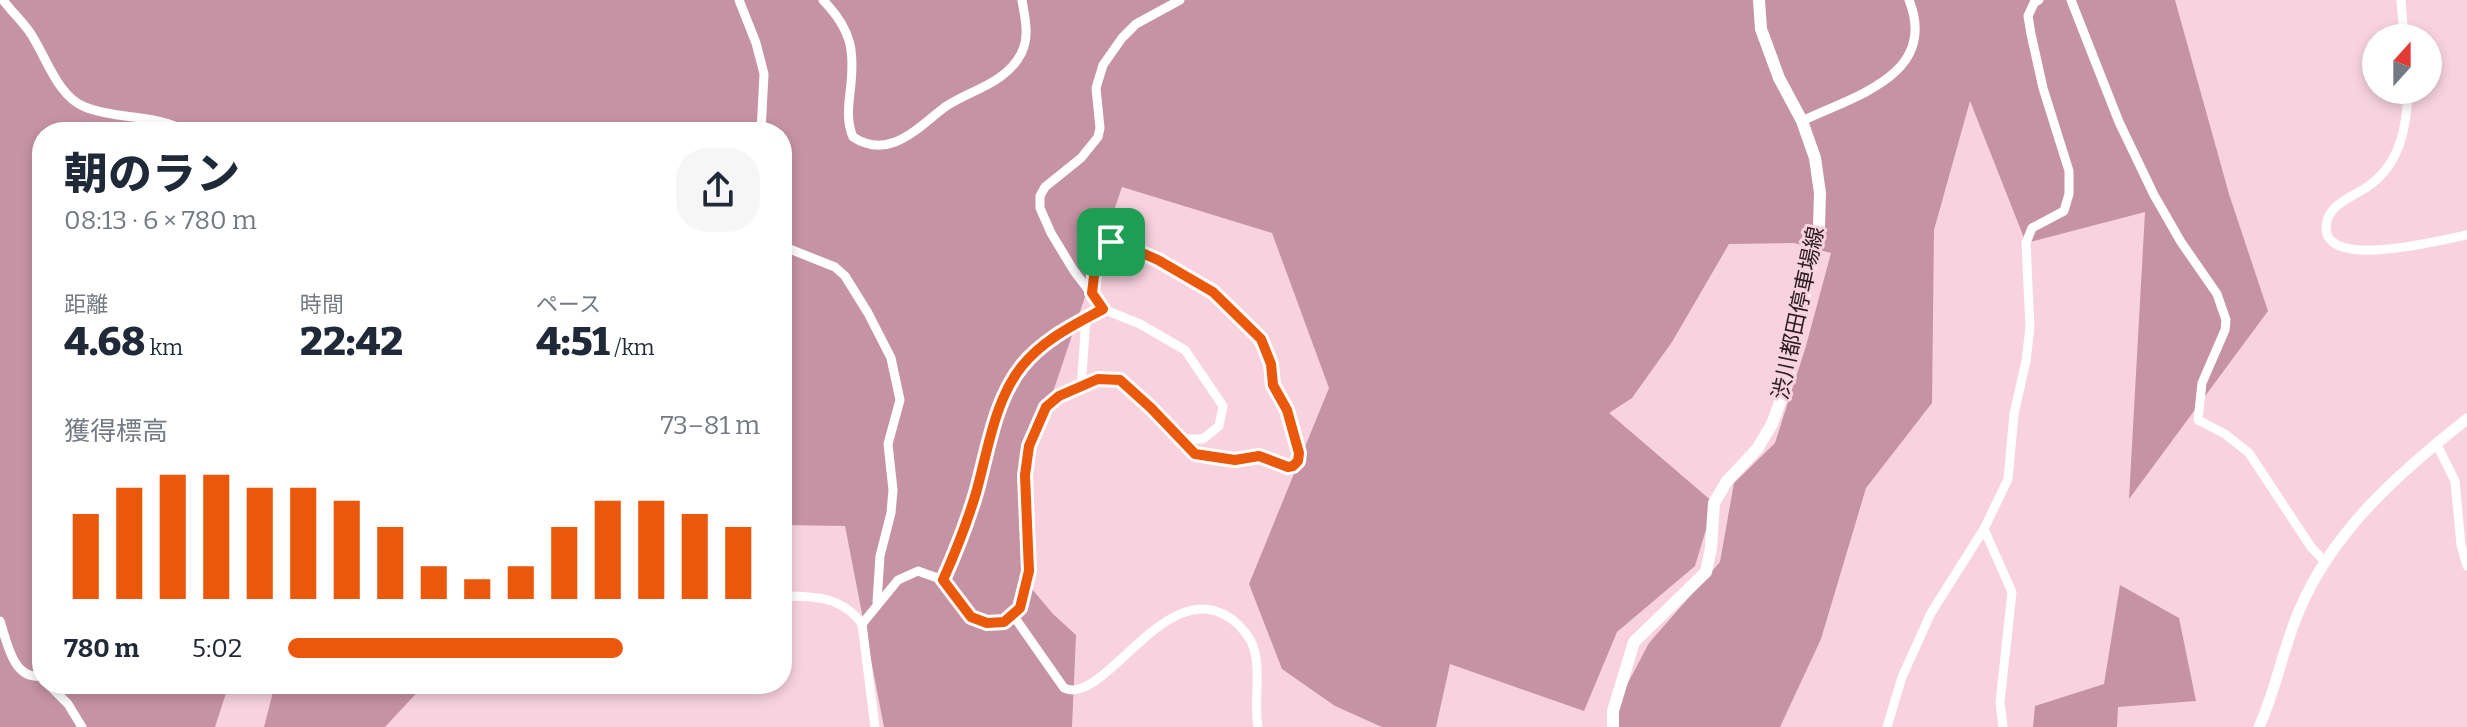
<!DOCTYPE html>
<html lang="ja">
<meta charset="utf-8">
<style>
body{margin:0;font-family:Bitter,"Noto Sans JP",serif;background:#f6f6f7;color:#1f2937;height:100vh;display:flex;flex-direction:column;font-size:30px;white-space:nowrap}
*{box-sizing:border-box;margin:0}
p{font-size:26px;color:#747a83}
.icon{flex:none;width:44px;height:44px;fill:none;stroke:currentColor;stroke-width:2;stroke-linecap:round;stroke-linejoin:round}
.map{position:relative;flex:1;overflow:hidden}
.drawer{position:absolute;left:32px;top:122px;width:760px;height:572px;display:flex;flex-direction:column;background:#fff;border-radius:32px;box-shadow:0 4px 12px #0003}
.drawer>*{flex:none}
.needle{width:52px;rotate:21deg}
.buttons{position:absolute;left:2362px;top:24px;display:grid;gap:16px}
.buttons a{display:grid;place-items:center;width:80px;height:80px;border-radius:50%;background:#fff;box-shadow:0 4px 12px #0003;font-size:40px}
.pin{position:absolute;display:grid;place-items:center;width:68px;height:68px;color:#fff;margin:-34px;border-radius:16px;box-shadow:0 4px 12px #0006}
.round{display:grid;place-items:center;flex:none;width:84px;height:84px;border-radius:32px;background:#f6f6f7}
.head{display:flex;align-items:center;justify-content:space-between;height:136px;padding:0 32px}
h1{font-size:44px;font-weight:800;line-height:60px}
.stats{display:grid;grid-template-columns:repeat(3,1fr);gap:12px;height:136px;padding:8px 32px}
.stats div{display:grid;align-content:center}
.stats b{font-size:40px;font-weight:800}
.stats small{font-size:22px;font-weight:400}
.stats p{font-size:22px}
.chart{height:224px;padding:16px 32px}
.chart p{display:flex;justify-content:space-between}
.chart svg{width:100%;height:144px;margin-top:8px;stroke:#ea580c;stroke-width:6}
ul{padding:0 32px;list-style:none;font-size:26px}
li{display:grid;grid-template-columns:128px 96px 1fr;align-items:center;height:60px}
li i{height:20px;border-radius:10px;background:#ea580c}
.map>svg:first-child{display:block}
</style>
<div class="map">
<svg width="2467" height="727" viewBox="0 0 2467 727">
<rect width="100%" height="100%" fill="#f8d3df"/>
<!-- forest -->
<g fill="#c693a4">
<path d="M0 0H2175L2229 194 2268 311 2129 499 2145 212 2026 243 1970 101 1934 230 1932 403 1866 488 1821 639 1780 727H1617L1613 711 1649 643 1720 562 1734 483 1775 443 1806 346 1831 253 1794 243 1729 244 1672 342 1632 398 1609 413 1714 503 1695 566 1617 632 1584 711 1450 664 1436 727H1382L1335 706 1282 669 1249 584 1329 388 1272 233 1122 187 1025 475 1027 583 1053 614 1076 635 1072 727H884L845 526 782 525V132H42V684H229L215 727H0Z"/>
<path d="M2120 585 2179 618 2196 701 2118 707 2117 727H2033L2035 706 2104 684Z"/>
<path d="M275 684H425L385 727H264Z"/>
</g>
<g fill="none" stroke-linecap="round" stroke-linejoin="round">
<!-- minor -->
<g stroke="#fff" stroke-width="9">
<path d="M3 0C12 12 23 22 31 34 46 57 58 97 85 107 117 120 159 114 187 132"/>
<path d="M739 0 756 43 764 74 761 132"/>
<path d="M823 0C853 31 855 52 850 93 848 109 847 123 853 137 890 161 918 127 945 107 970 90 1005 84 1021 54 1030 36 1025 19 1022 0"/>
<path d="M1180 0 1136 24 1122 38 1103 65 1096 88 1100 128 1098 137 1081 158 1045 187 1040 196V208L1051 233 1074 271 1103 309 1140 324 1185 350 1223 406 1219 426 1203 439H1183"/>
<path d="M2071 0 2119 122 2154 195 2181 242 2217 294 2226 320 2225 330 2202 383 2198 420 2225 434 2249 453 2311 547 2324 561"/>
<path d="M2401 0 2404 38"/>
<path d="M2408 90C2407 127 2400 165 2367 187 2357 194 2339 201 2332 211 2327 217 2325 227 2327 234 2338 267 2442 240 2467 235"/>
<path d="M1802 121C1854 96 1939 75 1909 0"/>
<path d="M782 246 835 267 845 276 868 313 891 358 900 400 888 444 893 490 891 513 880 556 877 602"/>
<path d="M1081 389 1086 318"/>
<path d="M2436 443 2455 481 2461 545 2467 566"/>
<path d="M1984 529 2012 592 2000 702 2003 727"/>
<path d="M943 580C956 551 967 523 976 493 988 451 994 401 1022 366 1044 339 1074 325 1103 309"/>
<path d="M782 596C813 596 842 596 862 624L875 727"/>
<path d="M1013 615 1064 688C1103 707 1163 580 1225 615 1235 620 1245 631 1251 641 1263 667 1253 700 1258 727"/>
<path d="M0 621C7 642 13 680 41 676"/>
<path d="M862 624 898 580 918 571 943 580 971 617 998 624 1011 617 1020 608 1025 590 1029 571V542L1025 475 1029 446 1046 407 1059 396 1098 379 1120 380 1151 408 1195 454 1235 460 1259 456 1288 467 1293 466 1298 461 1299 453 1287 410 1273 385 1271 364 1261 339 1213 292 1158 260 1122 244 1104 242 1096 259 1092 293"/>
<path d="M42 660 39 668 42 678"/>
<path d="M48 684 68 704 82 727"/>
<path d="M1887 727 1902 677 1931 613 1984 529 2008 479 2014 414 2026 361 2030 327 2026 243 2032 228 2064 211 2069 194V171L2043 88 2031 34 2028 16 2034 3 2039 0"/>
</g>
<!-- tertiary -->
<path stroke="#fff" stroke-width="11" d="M2259 727C2276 690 2283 648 2299 611 2333 530 2400 472 2467 419"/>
<!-- secondary -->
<path stroke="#fff" stroke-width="12" d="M1613 727V711L1634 642 1706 572 1711 548 1714 503 1727 481 1757 449 1772 424 1786 386 1819 227 1820 193 1815 158 1802 121 1779 78 1761 29 1759 0"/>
</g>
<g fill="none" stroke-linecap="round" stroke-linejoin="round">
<!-- route casing -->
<g stroke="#fff" stroke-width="16">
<path id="route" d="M1104 242 1122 244 1158 260 1213 292 1261 339 1271 364 1273 385 1287 410 1299 453 1298 461 1293 466 1288 467 1259 456 1235 460 1195 454 1151 408 1120 380 1098 379 1059 396 1046 407 1029 446 1025 475 1029 571 1020 608 1004 622 987 623 971 617 943 580C956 551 967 523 976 493 988 451 994 401 1022 366 1044 339 1074 325 1103 309L1092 293 1096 259Z"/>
</g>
<!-- route -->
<use href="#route" stroke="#ea580c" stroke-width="10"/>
</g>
<g text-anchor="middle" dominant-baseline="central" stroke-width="6" stroke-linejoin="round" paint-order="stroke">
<!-- street labels -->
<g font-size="22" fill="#2d2024" stroke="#f8d3df">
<text transform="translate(1798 313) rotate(-78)">渋川都田停車場線</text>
</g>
</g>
</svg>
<div class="buttons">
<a><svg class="needle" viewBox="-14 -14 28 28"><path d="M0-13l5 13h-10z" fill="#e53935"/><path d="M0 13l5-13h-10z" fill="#747a83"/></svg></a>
</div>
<div class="pin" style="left:1111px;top:242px;background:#1e9e55"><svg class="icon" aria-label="arrive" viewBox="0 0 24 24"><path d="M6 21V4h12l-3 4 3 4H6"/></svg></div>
<section class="drawer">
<div class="head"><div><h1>朝のラン</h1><p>08:13 · 6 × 780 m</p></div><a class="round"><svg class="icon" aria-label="share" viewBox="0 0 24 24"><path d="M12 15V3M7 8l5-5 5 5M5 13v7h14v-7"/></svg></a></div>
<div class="stats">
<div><p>距離</p><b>4.68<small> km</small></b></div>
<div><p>時間</p><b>22:42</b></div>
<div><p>ペース</p><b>4:51<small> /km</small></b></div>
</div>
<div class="chart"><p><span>獲得標高</span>73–81 m</p>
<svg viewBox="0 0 160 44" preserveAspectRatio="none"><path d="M5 44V18M15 44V10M25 44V6M35 44V6M45 44V10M55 44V10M65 44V14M75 44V22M85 44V34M95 44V38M105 44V34M115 44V22M125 44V14M135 44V14M145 44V18M155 44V22"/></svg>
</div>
<ul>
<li><b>780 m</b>5:02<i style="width:71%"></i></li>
</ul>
</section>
</div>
